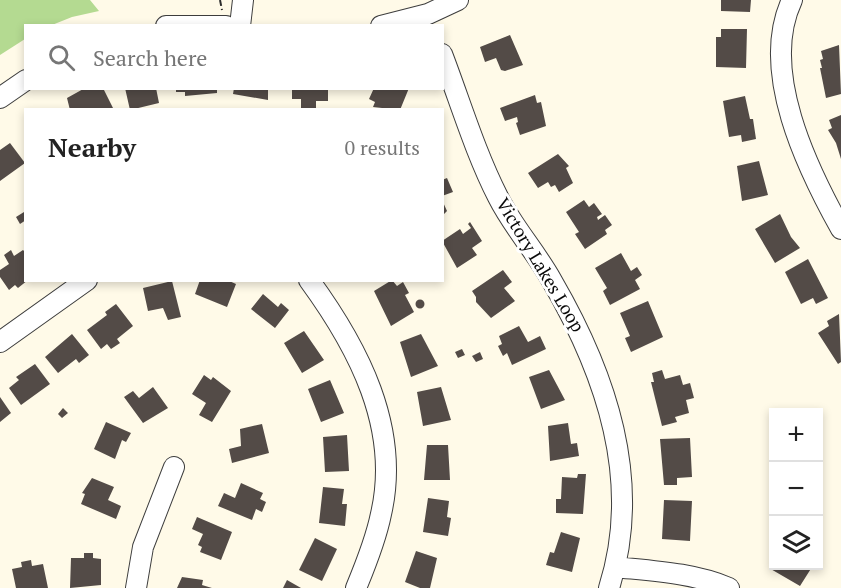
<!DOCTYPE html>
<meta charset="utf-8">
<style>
:root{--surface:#fff;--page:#f2f2f2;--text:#222;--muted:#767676;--line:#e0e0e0}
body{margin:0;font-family:"PT Serif",serif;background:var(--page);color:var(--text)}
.controls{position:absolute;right:18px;bottom:18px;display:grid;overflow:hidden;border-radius:0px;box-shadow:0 3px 9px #0003}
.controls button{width:54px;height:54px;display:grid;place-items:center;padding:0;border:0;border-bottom:2px solid var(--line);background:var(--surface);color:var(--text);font:30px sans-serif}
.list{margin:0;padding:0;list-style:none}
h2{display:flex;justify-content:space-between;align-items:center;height:78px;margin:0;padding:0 24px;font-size:26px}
h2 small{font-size:20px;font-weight:400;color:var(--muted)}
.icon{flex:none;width:33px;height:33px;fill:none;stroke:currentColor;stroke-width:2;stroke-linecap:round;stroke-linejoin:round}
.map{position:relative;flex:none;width:841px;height:588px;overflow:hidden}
.search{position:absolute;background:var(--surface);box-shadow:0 3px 9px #0003;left:24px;top:24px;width:420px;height:66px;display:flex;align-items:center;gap:15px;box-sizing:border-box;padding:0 21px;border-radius:0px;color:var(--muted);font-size:22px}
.panel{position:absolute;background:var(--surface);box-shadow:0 3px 9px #0003;left:24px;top:108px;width:420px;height:174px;border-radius:0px}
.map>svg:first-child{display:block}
.forest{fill:#b4da91}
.building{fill:#534b47}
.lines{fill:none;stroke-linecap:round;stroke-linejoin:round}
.minor-casing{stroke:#3d3d3d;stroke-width:22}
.path{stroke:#2c2c2c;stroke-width:2;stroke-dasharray:6 3;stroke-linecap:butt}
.minor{stroke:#fff;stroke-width:20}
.labels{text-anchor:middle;stroke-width:6;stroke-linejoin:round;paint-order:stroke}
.street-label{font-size:18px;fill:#0a0a0a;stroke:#fff}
</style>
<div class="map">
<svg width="841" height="588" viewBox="0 0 841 588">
<rect width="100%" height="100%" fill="#fffae8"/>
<path class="forest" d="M0,0H90L99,11L72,17L52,25L26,26L25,39L0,55Z"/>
<path class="building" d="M721,0H751L750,12L721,11Z
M721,29H747L746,68L716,67V37H721Z
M510,35L523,65L505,71L501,70L496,58L485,62L480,47Z
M839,45L841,94L826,98L820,68H822L820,60L823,59L821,51Z
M85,88H103L114,110H70L67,98Z
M125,88H156L159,103L130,110Z
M176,88H217V93L185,96V92H176Z
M234,88H268V100L233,94Z
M292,88H328V101H316V110H301V99H292Z
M374,88H409L400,110L373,107L375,102L369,99Z
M535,95L537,103L541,102L546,126L520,135L516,123L518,122L517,117L505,121L500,108Z
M745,96L750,119H753L756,139L742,142L741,135L729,137L723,101Z
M841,115V159L836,143L828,130L832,128L829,120Z
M10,143L25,163L0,181V150Z
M558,154L569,166L566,168L573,183L559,192L555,185L551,187L548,182L538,188L528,173Z
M759,161L768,195L742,201L737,166Z
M447,178L453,192L442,196V180Z
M442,200L447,211L442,216Z
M584,200L589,207L594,203L602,214L597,217L598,220L605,215L612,225L605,230L607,234L585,249L575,234L579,232L566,212Z
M24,212L26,220L20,224L16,217Z
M780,214L791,237L800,248L775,263L755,229Z
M470,222L482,241L472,248L477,255L457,268L442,241L460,229L463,234L471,228L468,224Z
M11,250L14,256L23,250L26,253V280H28L18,288L15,285L9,290L0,277V270L9,264L4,255Z
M621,253L631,271L637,267L642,275L635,280L640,289L610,305L603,291L607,288L595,268Z
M808,259L828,298L816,304L813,298L801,304L785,272Z
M503,270L512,282L504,288L515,301L491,318L476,302V297L472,291Z
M200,280H227L236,284L227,307L195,294Z
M392,280L397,286L403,282L409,293L405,295L414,312L391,326L374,291Z
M172,281L181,317L168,320L163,308L148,311L143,288Z
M263,294L278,307L281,303L289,310L275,328L251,309Z
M415.5 304a4.5 4.5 0 1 1 9 0a4.5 4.5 0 1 1-9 0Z
M648,301L663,337L631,352L625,338L630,336L620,313Z
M116,304L133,326L117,339L120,343L111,349L107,344L101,349L87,330L107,315L105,312Z
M839,314L841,362L838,364L818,333L829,326L827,321Z
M519,326L528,342L540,336L546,349L512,365L507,353L503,356L498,346L502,344L499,336Z
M304,331L324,360L302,373L284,343Z
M72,334L89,355L79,363L76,359L58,373L45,357Z
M421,334L438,366L411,377L400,342Z
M462,349L465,355L458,358L455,352Z
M480,352L483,359L476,362L472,356Z
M35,364L50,384L21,405L9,388L19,380L16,377Z
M549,370L565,400L541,409L529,377Z
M662,370L665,379L680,375L683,385L690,383L694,398L686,400L689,413L675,417L677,422L662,426L651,382H654L652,373Z
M204,375L211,380L213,377L231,391L212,422L199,415L206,403L192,394Z
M330,380L344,413L321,422L308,389Z
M153,387L168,408L143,423L124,397L133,391L139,398Z
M441,387L451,420L423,426L417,392Z
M0,397L11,413L0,422Z
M63,408L68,413L62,418L58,414Z
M106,422L131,433L126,442L122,440L115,459L94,449Z
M568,423L571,444L577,443L579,456L550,461L548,426Z
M262,424L269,453L232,463L229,449L241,446L240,429Z
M347,435L349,471L325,472L323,437Z
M690,438L692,477L677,478V485H664L660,439Z
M427,445H448L450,480H424Z
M578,474H586L583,514L556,513V499H561L562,477L577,478Z
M92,478L114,487L108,500L121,506L116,519L81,504L85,494L82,493Z
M241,483L263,493L260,499L266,502L262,512L256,509L252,520L218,506L224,493L235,498Z
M323,487L344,489L342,504H347L345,526L319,523Z
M428,498L449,501L447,517L451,518L448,536L423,532Z
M664,500L692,501L690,541L662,539Z
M197,517L232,532L221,560L200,552L202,547L198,545L203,534L192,529Z
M561,532L580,538L572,572L546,565L550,552L554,553Z
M315,538L337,549L322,581L299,570Z
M416,551L437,558L430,588H420L405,582Z
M84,553H93V558L101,559V585L70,588L71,558H84Z
M31,560L32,566L43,564L48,588H16L12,569L22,567L21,562Z
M774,561V566L812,567L800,586L769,568Z
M182,577L203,580L202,585L212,588H177Z
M287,580L301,588H283Z"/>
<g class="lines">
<defs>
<path id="minor" d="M792,0C759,70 807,168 841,229
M166,26H226
M240,26L243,0
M381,26L428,14L458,0
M442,54C460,101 475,152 498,197C513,227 536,252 552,281C606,374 643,481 609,588
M0,98L26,80
M309,280C358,347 401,428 381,514C376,539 366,564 356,588
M0,342L87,280
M615,567C653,571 694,573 729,588
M136,588L143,547L174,467"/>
</defs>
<use href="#minor" class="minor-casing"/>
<path class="path" d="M220,0L222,10"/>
<use href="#minor" class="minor"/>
</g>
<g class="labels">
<g class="street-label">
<text transform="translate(540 265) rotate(59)" y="6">Victory Lakes Loop</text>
</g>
</g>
</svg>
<div class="controls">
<button>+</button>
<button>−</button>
<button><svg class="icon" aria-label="layers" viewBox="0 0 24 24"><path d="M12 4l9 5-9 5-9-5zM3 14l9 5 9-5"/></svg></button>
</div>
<div class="search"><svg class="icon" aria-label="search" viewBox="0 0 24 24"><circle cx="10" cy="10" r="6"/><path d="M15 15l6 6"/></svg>Search here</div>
<section class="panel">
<h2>Nearby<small>0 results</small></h2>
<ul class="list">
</ul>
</section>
</div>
